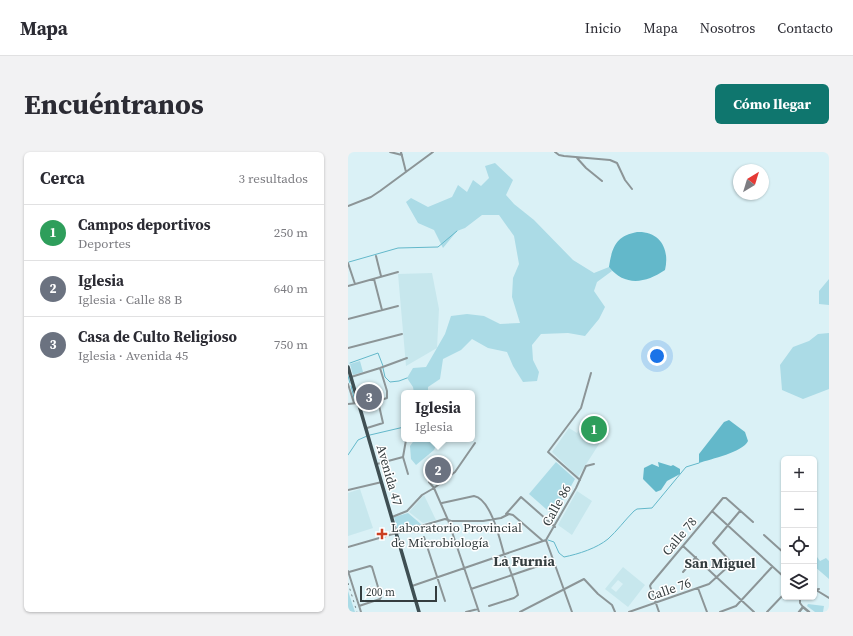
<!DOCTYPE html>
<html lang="es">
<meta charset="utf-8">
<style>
:root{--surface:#fff;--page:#f2f2f3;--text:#2b2b33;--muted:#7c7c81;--line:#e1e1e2;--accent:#0f766e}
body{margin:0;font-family:"Source Serif 4",serif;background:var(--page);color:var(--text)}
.controls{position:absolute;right:12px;bottom:12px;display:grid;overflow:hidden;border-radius:6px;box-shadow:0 1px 3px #0004}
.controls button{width:36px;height:36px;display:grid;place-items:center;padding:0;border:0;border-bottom:1px solid var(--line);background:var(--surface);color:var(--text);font:20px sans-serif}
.compass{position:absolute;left:385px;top:12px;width:36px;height:36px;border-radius:50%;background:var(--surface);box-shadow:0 1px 3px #0004;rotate:38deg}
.scale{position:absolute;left:12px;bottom:10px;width:77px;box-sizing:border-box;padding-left:4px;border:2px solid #343d3f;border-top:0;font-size:11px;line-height:14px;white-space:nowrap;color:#343d3f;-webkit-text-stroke:3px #fff;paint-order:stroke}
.you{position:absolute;left:309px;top:204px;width:14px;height:14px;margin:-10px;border:3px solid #fff;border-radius:50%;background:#1a73e8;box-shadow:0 0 0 6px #1a73e833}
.badge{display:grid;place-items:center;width:26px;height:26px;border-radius:50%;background:var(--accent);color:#fff;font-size:13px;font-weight:700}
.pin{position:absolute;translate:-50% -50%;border:2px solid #fff;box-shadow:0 1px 4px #0006}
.popup{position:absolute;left:53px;top:238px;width:74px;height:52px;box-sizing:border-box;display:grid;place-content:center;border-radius:6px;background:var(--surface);filter:drop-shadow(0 1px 3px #0005);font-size:13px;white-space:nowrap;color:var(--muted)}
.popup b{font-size:15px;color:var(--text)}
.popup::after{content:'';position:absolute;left:50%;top:100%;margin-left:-8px;border:8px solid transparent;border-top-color:var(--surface)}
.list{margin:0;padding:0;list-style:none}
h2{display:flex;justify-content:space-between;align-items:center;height:52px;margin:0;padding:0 16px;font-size:17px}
h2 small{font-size:13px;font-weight:400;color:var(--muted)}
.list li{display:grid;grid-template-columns:26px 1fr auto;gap:12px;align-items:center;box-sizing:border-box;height:56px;padding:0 16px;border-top:1px solid var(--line)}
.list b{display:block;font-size:15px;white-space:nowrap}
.list p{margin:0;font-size:13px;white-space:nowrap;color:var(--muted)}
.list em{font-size:13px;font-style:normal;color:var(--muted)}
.icon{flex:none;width:22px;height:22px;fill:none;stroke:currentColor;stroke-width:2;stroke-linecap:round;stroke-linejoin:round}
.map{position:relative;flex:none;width:481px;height:460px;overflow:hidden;border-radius:6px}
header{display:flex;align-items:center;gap:24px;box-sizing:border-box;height:56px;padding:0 20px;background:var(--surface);border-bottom:1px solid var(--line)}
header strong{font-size:19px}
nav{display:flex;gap:22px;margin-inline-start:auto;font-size:14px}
.intro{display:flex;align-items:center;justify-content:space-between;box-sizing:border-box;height:96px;padding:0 24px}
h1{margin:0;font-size:28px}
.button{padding:10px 18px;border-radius:6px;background:var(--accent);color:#fff;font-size:14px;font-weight:700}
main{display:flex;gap:24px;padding:0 24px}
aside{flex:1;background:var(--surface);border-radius:6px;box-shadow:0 1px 3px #0004}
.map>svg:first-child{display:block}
.built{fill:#c7e7ed;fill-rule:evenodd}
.green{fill:#abdbe6}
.water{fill:#63b8ca}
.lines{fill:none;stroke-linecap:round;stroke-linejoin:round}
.stream{stroke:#63b8ca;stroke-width:1}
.minor{stroke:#8c9597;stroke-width:2}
.tertiary{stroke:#8c9597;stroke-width:2.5}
.primary{stroke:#3f4f53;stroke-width:3.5}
.rail{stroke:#707f82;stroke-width:1;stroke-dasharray:2 4;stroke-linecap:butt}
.poi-dot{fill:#ca3f22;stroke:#fff;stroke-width:1.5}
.labels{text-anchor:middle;stroke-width:3;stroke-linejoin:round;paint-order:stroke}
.street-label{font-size:13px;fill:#343d3f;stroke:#fff}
.poi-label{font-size:13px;fill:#343d3f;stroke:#fff;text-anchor:start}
.neighbourhood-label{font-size:14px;font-weight:bold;fill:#343d3f;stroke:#fff}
</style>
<header>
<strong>Mapa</strong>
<nav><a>Inicio</a><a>Mapa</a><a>Nosotros</a><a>Contacto</a></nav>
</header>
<div class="intro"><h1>Encuéntranos</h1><a class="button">Cómo llegar</a></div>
<main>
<aside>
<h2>Cerca<small>3 resultados</small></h2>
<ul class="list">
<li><span class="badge" style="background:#2e9e5b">1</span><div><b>Campos deportivos</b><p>Deportes</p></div><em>250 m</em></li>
<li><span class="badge" style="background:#6b7280">2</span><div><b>Iglesia</b><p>Iglesia · Calle 88 B</p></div><em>640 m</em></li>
<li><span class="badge" style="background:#6b7280">3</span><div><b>Casa de Culto Religioso</b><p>Iglesia · Avenida 45</p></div><em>750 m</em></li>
</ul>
</aside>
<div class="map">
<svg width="481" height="460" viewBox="0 0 481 460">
<rect width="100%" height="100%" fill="#daf1f6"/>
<path class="built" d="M84,121L91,157L89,196L58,214L50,122Z
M241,264L260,278L230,325L204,300L221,276L229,281Z
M12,337L25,376L0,384V341Z
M229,339L244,349L224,383L210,373Z
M76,343L88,368L75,371L61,360Z
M275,415L297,433L280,455L257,437ZM270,428L275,432L268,440L263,436Z"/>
<path class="green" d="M147,11L165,28L158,43L166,52L186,68L225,108L246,121L261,115L264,119L249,130L246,139L257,155L251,167L237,184L220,181L193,182L184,193L185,208L191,220L189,229L175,230L165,214L159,200L140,196L124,187L113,198L95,207L92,227L80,235V241H66L65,235L59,226L65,216L78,215L97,182L103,164L119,162L136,164L152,172L172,171L164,145L165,126L171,112L166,84L151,63H134L117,76L109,79L95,96L86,78L70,71L58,50L63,46L80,55L104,45L110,33L119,40L125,28L133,34L141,26L137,14Z
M481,127V153L471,152V139Z
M481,181V237L455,247L434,238L432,213L445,195L461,189L470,182Z
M12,209L15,220L5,223L2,212Z
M242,267L257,278L251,288L235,276Z
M67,287H91L86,298L68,313L63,307L62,294Z
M208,310L227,327L206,364L181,342Z
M60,361L74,373L50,379L46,365Z
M466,401L472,409L478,406L481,409V427L466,414Z
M0,439L7,460H0Z
M460,452L476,454L475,460H467L459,454Z"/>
<path class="water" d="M289,80C312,79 322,97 317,118C298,131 277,135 261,115C264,95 268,84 289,80Z
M381,268L397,280L400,289C395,300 363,307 351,311V302L376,270Z
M310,310L323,314L325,313L332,317V322L319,329L313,338L308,340L295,327L296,316L304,312L311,315Z"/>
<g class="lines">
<path class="stream" d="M1,110L50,96L90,95L109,79
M2,211L30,201L35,214
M35,216L37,225L42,230L51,229L59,226
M0,224L2,231
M3,234L7,249
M22,283L56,275
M0,303L10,288L19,284
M200,388L206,390L211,401L216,405C231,402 249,396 260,387C269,379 277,368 286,359L289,357L304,356L338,315L351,311"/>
<path class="minor" d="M42,0L54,3
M53,0L58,20
M207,0L211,3L216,4L262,8L269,11L277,28L284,37
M229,6L238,16L254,29
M0,54L23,45L32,39L85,0
M28,104L33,124
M0,111L7,132
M26,127L34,158
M0,134L50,120
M0,167L50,154
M0,196L54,182
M3,225L32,216L59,206
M0,232L6,251
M0,252L10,251
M19,276L35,271L30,249L39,246V239L32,216
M29,312L55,305
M60,322L55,305L58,288L60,287
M232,328L200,300L233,256L243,221
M81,330L86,336L100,368L131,460
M0,338L34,330
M94,351L126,344C143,347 152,388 156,402C161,416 167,429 170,443L166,446L141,454
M364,359L436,425
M158,362L173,345L207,375
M44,365L59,359L74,343L86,336L107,320L127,291
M416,383L436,401
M76,385L97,449
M198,388L224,460
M335,394L406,460
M0,395L97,367L103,369H135L153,366L161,362L165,363L195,389
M0,419L13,460
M1,420L22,414L24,415L33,445L32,447L11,454
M335,420L348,405
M64,434L198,388L228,336L238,314L246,312
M350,436L359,460
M123,437L205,409
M466,438L471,437
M468,438L481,446
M454,445L452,447V451L455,455
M118,460L130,457
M172,460L236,427L250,442L264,453L267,460
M281,460L361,432L383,412V410L365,391L392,359
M311,460L302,434L303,432L375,346H378L405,370
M372,460L388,454L424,415
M419,460L436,442"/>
<path class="tertiary" d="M451,460L455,455L461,460"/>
<path class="primary" d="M0,215L71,460"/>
<path class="rail" d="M0,431L9,460"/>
</g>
<path class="poi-dot" d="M32 376h4v4h4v4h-4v4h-4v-4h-4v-4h4z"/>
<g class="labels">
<g class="street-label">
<text transform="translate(42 323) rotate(74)" y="5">Avenida 47</text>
<text transform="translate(208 353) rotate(-61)" y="5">Calle 86</text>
<text transform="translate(331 384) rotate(-50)" y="5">Calle 78</text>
<text transform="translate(321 437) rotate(-19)" y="5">Calle 76</text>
</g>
<g class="poi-label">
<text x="43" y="380">Laboratorio Provincial<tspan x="43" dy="15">de Microbiología</tspan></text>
</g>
<g class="neighbourhood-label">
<text x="176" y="414">La Furnia</text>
<text x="372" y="416">San Miguel</text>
</g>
</g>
</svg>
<div class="controls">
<button>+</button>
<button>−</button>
<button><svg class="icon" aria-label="locate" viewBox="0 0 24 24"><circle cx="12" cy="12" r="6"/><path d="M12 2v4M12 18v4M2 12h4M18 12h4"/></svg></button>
<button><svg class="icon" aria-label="layers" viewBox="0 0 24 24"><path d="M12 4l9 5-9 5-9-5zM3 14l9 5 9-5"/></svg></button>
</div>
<svg class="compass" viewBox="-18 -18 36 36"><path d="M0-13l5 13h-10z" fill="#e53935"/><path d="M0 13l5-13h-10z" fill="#7c7c81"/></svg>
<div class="scale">200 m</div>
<div class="you"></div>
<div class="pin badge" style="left:246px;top:277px;background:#2e9e5b">1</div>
<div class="pin badge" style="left:90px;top:318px;background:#6b7280">2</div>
<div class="popup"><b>Iglesia</b>Iglesia</div>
<div class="pin badge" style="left:21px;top:245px;background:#6b7280">3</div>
</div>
</main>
